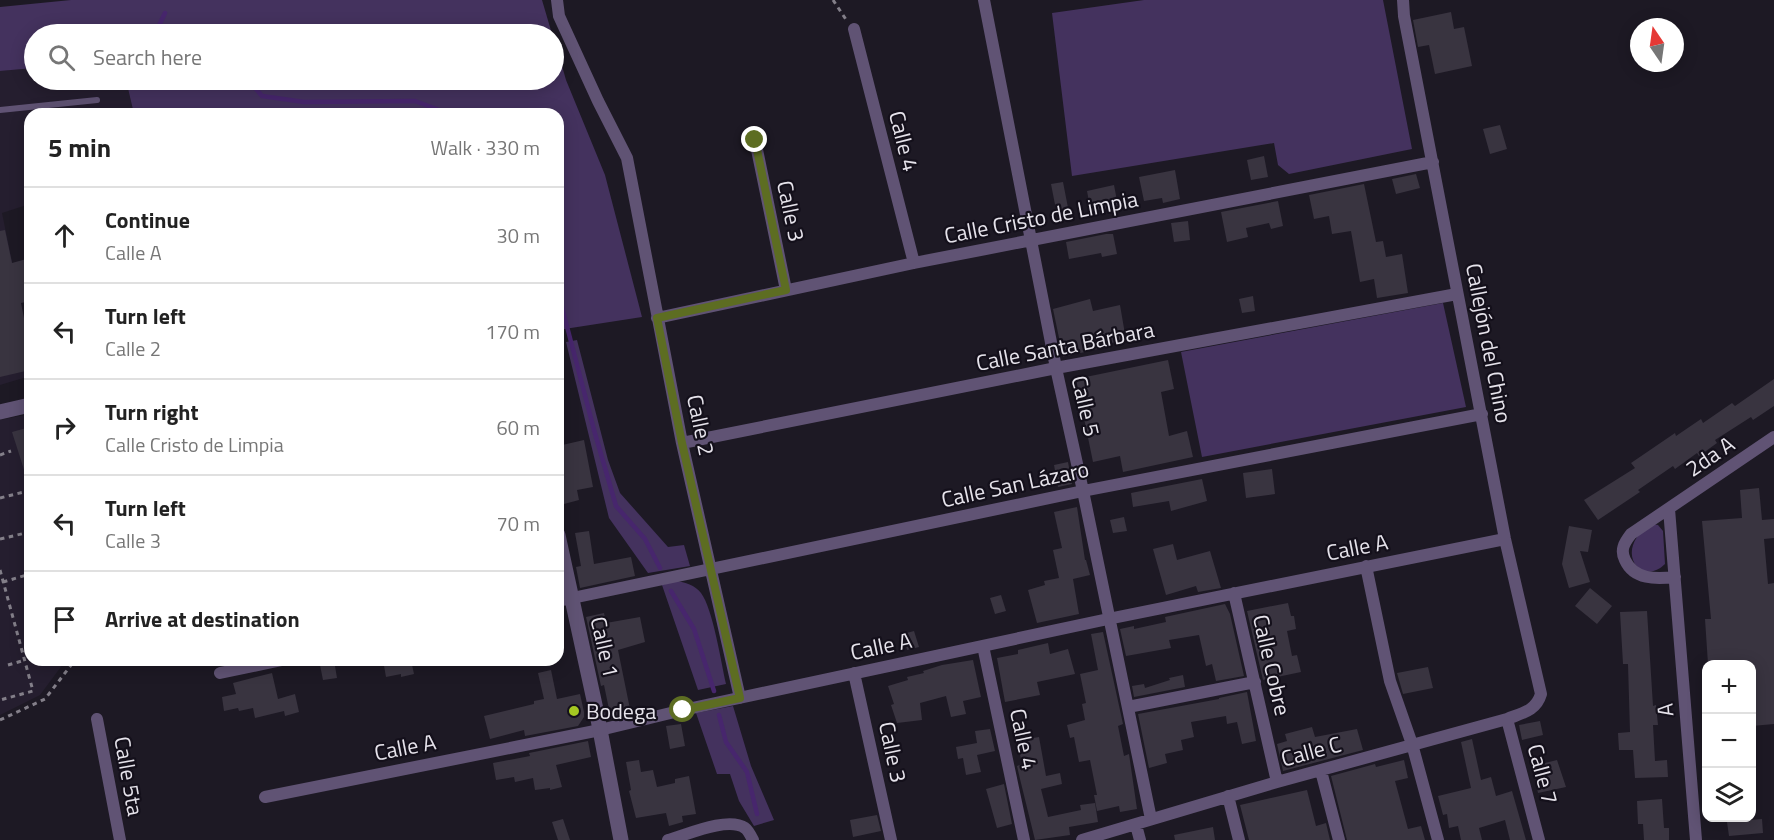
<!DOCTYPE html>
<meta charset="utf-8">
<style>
:root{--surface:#fff;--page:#f6f6f6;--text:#222;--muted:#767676;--line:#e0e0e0}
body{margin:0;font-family:"Titillium Web",sans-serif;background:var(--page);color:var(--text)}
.controls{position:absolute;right:18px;bottom:18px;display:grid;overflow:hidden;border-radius:12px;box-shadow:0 3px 15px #0003}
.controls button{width:54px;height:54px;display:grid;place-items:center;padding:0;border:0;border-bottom:2px solid var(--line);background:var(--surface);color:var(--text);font:30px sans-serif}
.compass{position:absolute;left:1630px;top:18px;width:54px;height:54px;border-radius:50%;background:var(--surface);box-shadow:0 3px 15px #0003;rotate:347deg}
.stop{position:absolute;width:18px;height:18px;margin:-14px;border:4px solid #5d6d22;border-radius:50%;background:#fff}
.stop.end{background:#5d6d22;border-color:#fff;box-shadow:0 2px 6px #0008}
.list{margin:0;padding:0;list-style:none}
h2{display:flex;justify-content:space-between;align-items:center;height:78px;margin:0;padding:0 24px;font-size:26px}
h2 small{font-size:20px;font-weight:400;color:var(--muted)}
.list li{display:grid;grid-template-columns:39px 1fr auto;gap:18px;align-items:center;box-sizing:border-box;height:96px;padding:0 24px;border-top:2px solid var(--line)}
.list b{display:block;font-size:22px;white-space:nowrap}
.list p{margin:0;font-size:20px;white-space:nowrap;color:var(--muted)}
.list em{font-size:20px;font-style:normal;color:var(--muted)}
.icon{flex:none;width:33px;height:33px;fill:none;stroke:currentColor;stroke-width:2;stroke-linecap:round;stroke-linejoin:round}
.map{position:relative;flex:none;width:1774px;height:840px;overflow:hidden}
.search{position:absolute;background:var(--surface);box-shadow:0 3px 15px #0003;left:24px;top:24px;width:540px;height:66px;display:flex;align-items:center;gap:15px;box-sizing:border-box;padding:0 21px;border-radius:33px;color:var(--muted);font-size:22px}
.panel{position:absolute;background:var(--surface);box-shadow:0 3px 15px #0003;left:24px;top:108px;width:540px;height:558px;border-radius:18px}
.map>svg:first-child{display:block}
.built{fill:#251e2f}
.green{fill:#44325e}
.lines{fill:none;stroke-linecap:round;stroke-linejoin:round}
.stream{stroke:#47266d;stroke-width:4.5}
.building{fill:#393440}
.path{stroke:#837f89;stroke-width:3;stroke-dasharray:4.5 4.5;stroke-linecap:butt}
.service{stroke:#605374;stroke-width:6}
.minor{stroke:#605374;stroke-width:12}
.tertiary{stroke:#605374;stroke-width:15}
.route{stroke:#5d6d22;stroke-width:8}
.poi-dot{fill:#a5c822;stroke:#14101b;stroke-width:2}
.labels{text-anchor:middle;stroke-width:4.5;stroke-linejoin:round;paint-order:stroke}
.street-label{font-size:22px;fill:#e6e3eb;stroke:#14101b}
.poi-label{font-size:22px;fill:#e6e3eb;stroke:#14101b;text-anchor:start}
</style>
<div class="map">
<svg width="1774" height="840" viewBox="0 0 1774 840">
<rect width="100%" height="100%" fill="#1d1924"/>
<path class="built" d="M34,68V80H126L134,114H30V204L2,213L30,348V376L0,385V71Z
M30,414V660H66L40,695L0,715V420Z"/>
<path class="green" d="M71,0H542L552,34H34V68L0,71V7Z
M1144,0H1383L1412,149L1289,174L1278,165L1274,143L1072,176L1052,13Z
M554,38L566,80L605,175L642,317L558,330V114H134L126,80H554Z
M1443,303L1466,407L1202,457L1181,352Z
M577,340L608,460L620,493L668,547L684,545L690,566L648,573L609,518L566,342Z
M1652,524L1658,525L1663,531L1665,564C1645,584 1621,561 1637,537C1641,532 1647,528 1652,524Z
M676,581C685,582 695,585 701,593C713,609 721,662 726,684L698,690L662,585Z
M733,706L751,766L774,820L754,826L739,801L730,774H717L696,713Z"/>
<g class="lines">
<path class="stream" d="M155,34L165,13
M244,80L251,83L262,96L304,102L415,101L450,114
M558,292L594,430L616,506L645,539L660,568
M671,591L694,629L714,691
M719,715L726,742L747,772L757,814"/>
</g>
<path class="building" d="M1451,12L1454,29L1464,27L1472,66L1435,74L1429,45L1418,47L1413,20Z
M1500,125L1507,149L1490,154L1483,129Z
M1264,156L1268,177L1251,180L1247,160Z
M1175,170L1180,199L1163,203L1162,198L1144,201L1139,177Z
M1416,174L1420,188L1396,194L1392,179Z
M1063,182L1070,218L1058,220L1051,184Z
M1364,184L1376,242L1383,241L1386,257L1402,254L1408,293L1377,298L1374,279L1360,282L1351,231L1332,234L1329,216L1314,219L1309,195Z
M1114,185L1118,206L1091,212L1087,191Z
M1278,201L1283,226L1271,229L1269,223L1246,228L1248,237L1227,242L1221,212Z
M1188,221L1190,240L1174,242L1171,223Z
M5,230L12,263L30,258V301L21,303L30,348V370L0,377V231Z
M1106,234H1113L1117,254L1102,257L1101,253L1069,259L1066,242Z
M1253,296L1255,311L1242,313L1239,299Z
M1090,299L1093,311L1120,305L1126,340L1101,345L1102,348L1063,357L1053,309Z
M1168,360L1174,389L1161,392L1169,436L1187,431L1193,457L1123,472L1120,456L1093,462L1076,379Z
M1774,379V406L1753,420L1751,417L1715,440L1717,443L1699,456L1697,453L1675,469L1673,466L1638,490L1640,492L1598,520L1584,500L1635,468L1631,463L1675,433L1676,436L1701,419L1703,423L1732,403L1735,406Z
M30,427V475L26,476L12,432Z
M584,440L593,487L577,490L579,500L564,504L558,480V446Z
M1068,462L1072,484L1058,487L1054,465Z
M1272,469L1275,494L1246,498L1243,473Z
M1202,479L1207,501L1171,511L1169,501L1133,507L1131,493Z
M1759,488L1762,520L1774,519V538L1764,539L1768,584L1774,583V724L1752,726V700L1756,699L1752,664H1708L1705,619H1711L1702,521L1742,518L1740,490Z
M1077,507L1085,560H1086L1090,575L1073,579L1079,614L1037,623L1028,590L1045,585L1044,581L1059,578L1053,550L1062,548L1054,512Z
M1124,517L1127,531L1113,533L1110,520Z
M1569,526L1592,530L1588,552L1580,551L1590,582L1569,588L1562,564Z
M589,531L594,564L631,557L635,576L580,588L576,567L581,566L575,533Z
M1173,544L1177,560L1210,551L1221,588L1198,592L1196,586L1166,595L1153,549Z
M1590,588L1612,606L1597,624L1575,606Z
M1001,595L1006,611L995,614L990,598Z
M1288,603L1291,616H1294L1296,629L1287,631L1292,656L1297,655L1301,672L1263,680L1247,611Z
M1225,604L1230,614L1244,676L1216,681L1212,664L1206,666L1199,635L1169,640L1171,648L1126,656L1120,629L1134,626V629L1166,622L1165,617Z
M1647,611L1653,706L1656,705L1658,725H1653L1655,761L1667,760L1668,777L1635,778L1633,750H1619L1618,733L1630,732L1628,664H1623L1620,612Z
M604,613L606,623L640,617L645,642L618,650L630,709L622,711L624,716L611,719L604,685L601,686L586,617Z
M914,631L919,647L907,650L903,634Z
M1103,632L1123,724L1118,726L1124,756L1129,754L1137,809L1120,812L1119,806L1097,811L1094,795H1097L1090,760L1079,762L1074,737L1070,738L1067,725L1085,720L1082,704L1086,703L1080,674L1098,670L1091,634Z
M1048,643L1050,654L1068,649L1075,674L1037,682L1040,695L1005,702L997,658L1018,654V650Z
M319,660H334L337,678L323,680Z
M383,660H411L414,674L401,677V674L386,677Z
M973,660L981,697L963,701L966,714L951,717L946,696L920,703L922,720L897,723L891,705L894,704L888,686L908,680L907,677L924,673L923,671L942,665Z
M1428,667L1433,688L1403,694L1397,673Z
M551,670L557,699L580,694L584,712V717L578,726L525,736L524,730L490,739L484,716L534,704V701L544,699L538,673Z
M272,673L278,699L295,694L299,712L285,716L284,711L255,718L253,708L239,711L238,708L224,711L222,697L236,694L233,683Z
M1183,675L1185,687L1134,697L1132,686L1144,684L1145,688L1170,680L1169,678Z
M1247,692L1256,741L1242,744L1237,722L1227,724L1226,716L1191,722L1194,737L1181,740L1183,750L1165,754L1167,763L1149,768L1138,714L1219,699V698Z
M1540,721L1543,735L1522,740L1519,725Z
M681,724L685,746L670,749L666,726Z
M1312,727L1315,737L1357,729L1363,750L1283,771L1277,744L1287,741L1285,734Z
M990,729L995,751L977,755L981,772L966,775L963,758L958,759L956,747L977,743L975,731Z
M1039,737L1046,776L1060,773L1062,784L1041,789L1048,817L1081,810L1080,805L1095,803L1098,822L1069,827L1070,835L1035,840L1020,779L1017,766L1022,764L1017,741Z
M1472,739L1481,780L1491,777L1496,796L1512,791L1526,840H1510L1505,820L1479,828L1482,840H1461L1458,826L1449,828L1447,814L1443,815L1438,796L1471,788L1461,742Z
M588,741L591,757L556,765L562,787L550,790V788L535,790L533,778L515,782L514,777L496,780L493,763L530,756L529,753Z
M639,760L641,772L653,770L657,787L675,783V779L689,776L696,814L682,816L683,822L669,826L666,813L636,818L629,791L631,790L626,762Z
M1404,760L1408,778L1395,781L1408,829L1421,826L1425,840H1347L1331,776L1375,764L1376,767Z
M1557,760L1566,787L1538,793L1533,766Z
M1004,784L1012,824L997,828L986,789Z
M1307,790L1316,826L1326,823L1330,840H1249L1240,805Z
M1662,799L1664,828H1669V840H1644L1643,824H1638L1637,801Z
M877,815L881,831L853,837L850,820Z
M563,819L570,840H558L552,822Z
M1762,819L1763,833L1729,836L1727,822Z
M1213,827L1215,840H1175L1174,835Z"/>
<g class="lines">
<path class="path" d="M833,0L847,21
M0,455L11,451
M0,498L24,492
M0,539L30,532
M0,570L33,691L0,700
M3,582L30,574
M8,665L25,660
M0,720L45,699L75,660"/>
<path class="service" d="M0,110L97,100"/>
<path class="minor" d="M557,0L559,16L598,101L627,158L682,443L740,698
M984,0L1056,368L1083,491L1151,819
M854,29L914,263
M755,140L786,290
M657,318L914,263L1433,162
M682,443L1056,368L1457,294
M1669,509L1696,840
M1366,566L1390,681L1412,744L1438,840
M1675,577C1656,579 1634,580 1625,560C1620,550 1624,543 1631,534L1774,437
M1234,593L1277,782
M558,601L1083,491L1482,414
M983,646L1024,840
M220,673L282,660
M854,673L891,840
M1128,707L1255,682
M97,719L120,840
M1507,719L1539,840
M1321,771L1339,840
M1228,796L1239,840
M265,797L600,730L683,710L1108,619L1505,539
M1136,825L1140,840
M668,840C686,835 728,816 745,828C748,830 751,836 753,840
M1082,840L1277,782L1507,719C1522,713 1536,711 1541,694L1505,539L1404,16L1403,0"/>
<path class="tertiary" d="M0,412L30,405
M558,535L597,714L621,840"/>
</g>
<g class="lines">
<path class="route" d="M683,710L740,698L682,443L657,318L786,290L755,140"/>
</g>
<circle class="poi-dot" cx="574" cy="711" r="6"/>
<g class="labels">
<g class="street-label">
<text transform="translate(904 141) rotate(76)" y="8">Calle 4</text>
<text transform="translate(791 211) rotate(78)" y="8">Calle 3</text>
<text transform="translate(1041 217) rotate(-11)" y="8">Calle Cristo de Limpia</text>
<text transform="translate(1489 343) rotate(79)" y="8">Callejón del Chino</text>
<text transform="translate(1065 346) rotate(-11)" y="8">Calle Santa Bárbara</text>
<text transform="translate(1086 406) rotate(77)" y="8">Calle 5</text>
<text transform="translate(701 425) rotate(78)" y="8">Calle 2</text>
<text transform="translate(1710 456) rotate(-34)" y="8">2da A</text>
<text transform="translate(1015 484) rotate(-12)" y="8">Calle San Lázaro</text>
<text transform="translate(1357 547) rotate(-11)" y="8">Calle A</text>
<text transform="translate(881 646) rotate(-12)" y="8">Calle A</text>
<text transform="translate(605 647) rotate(77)" y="8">Calle 1</text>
<text transform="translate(1272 665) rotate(77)" y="8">Calle Cobre</text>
<text transform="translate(1665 710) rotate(-95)" y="8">A</text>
<text transform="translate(1024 739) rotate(78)" y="8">Calle 4</text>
<text transform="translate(405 747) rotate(-11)" y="8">Calle A</text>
<text transform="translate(1311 751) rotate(-15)" y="8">Calle C</text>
<text transform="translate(893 752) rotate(78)" y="8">Calle 3</text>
<text transform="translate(1543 774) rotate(75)" y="8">Calle 7</text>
<text transform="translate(129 776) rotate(80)" y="8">Calle 5ta</text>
</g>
<g class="poi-label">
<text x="586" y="719">Bodega</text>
</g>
</g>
</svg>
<div class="controls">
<button>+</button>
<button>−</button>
<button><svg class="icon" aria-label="layers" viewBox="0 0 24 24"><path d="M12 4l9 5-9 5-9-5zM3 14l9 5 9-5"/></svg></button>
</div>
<svg class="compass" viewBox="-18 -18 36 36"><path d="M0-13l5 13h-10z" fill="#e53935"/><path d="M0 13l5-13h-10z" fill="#767676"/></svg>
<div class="stop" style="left:683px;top:710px"></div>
<div class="stop end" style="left:755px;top:140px"></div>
<div class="search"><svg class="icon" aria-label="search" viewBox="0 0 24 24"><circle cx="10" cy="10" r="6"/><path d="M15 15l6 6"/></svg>Search here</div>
<section class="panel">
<h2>5 min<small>Walk · 330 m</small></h2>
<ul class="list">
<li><svg class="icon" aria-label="ahead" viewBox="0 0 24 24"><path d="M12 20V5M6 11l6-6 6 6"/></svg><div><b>Continue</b><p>Calle A</p></div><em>30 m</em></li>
<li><svg class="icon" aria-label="left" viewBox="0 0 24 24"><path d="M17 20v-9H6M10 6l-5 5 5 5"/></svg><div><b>Turn left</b><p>Calle 2</p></div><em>170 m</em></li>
<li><svg class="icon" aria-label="right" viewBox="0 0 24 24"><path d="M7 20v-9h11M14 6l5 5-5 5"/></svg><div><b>Turn right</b><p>Calle Cristo de Limpia</p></div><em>60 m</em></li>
<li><svg class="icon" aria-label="left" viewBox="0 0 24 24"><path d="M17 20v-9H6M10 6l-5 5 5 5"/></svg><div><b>Turn left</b><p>Calle 3</p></div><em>70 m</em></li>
<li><svg class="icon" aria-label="arrive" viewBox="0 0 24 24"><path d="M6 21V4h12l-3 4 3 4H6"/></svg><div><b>Arrive at destination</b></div></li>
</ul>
</section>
</div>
